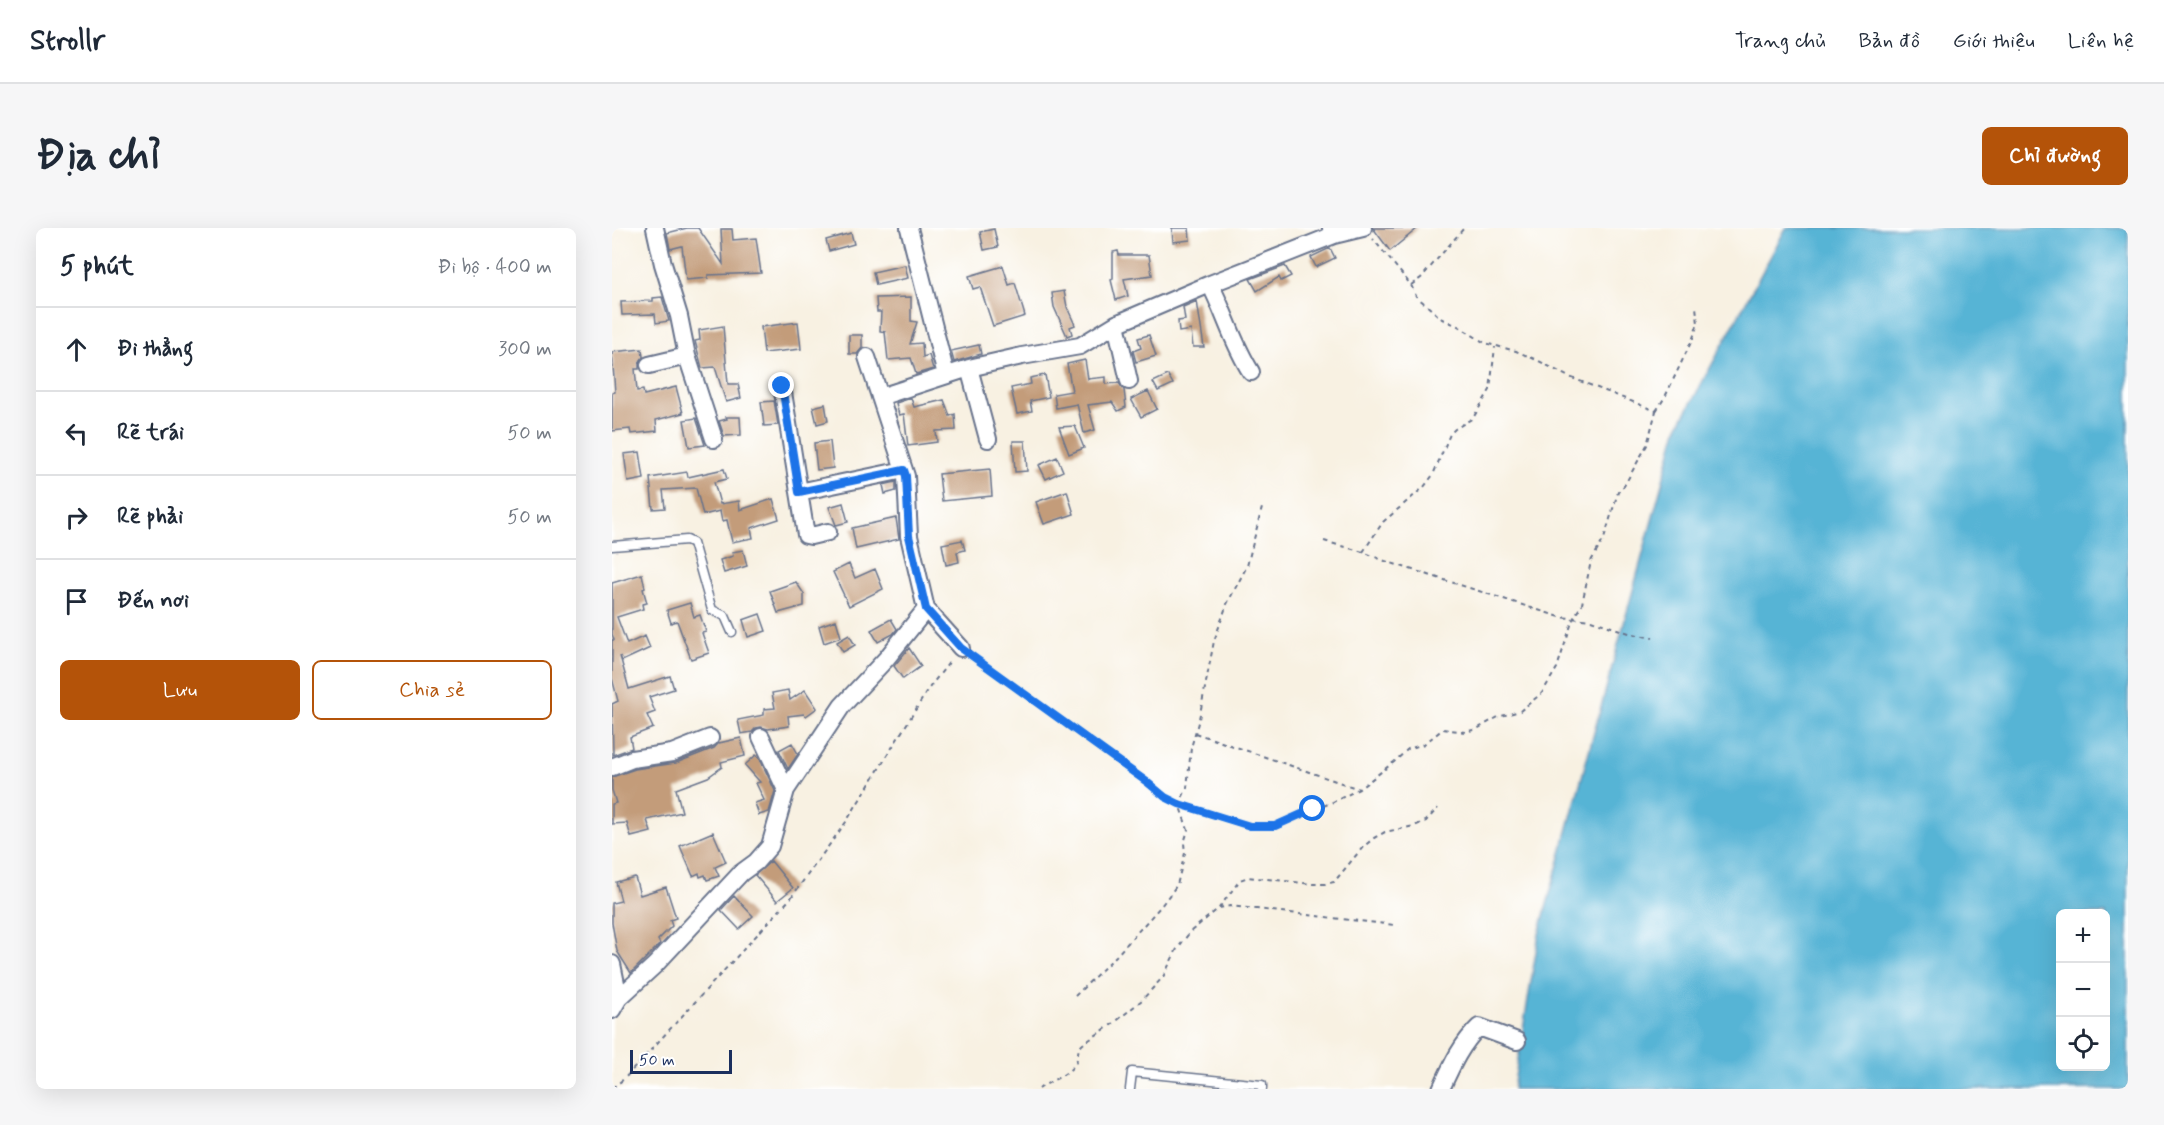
<!DOCTYPE html>
<html lang="vi">
<meta charset="utf-8">
<style>
:root{--surface:#fff;--page:#f6f6f7;--text:#1f2937;--muted:#747a83;--line:#e0e1e3;--accent:#b45309}
body{margin:0;font-family:Mynerve,sans-serif;background:var(--page);color:var(--text)}
.controls{position:absolute;right:18px;bottom:18px;display:grid;overflow:hidden;border-radius:9px;box-shadow:0 6px 24px #0002}
.controls button{width:54px;height:54px;display:grid;place-items:center;padding:0;border:0;border-bottom:2px solid var(--line);background:var(--surface);color:var(--text);font:30px sans-serif}
.scale{position:absolute;left:18px;bottom:15px;width:102px;box-sizing:border-box;padding-left:6px;border:3px solid #1b2f5e;border-top:0;font-size:16px;line-height:21px;white-space:nowrap;color:#1b2f5e;-webkit-text-stroke:4px #fff;paint-order:stroke}
.stop{position:absolute;width:18px;height:18px;margin:-14px;border:4px solid #1a73e8;border-radius:50%;background:#fff}
.stop.end{background:#1a73e8;border-color:#fff;box-shadow:0 2px 6px #0008}
.list{margin:0;padding:0;list-style:none}
h2{display:flex;justify-content:space-between;align-items:center;height:78px;margin:0;padding:0 24px;font-size:26px}
h2 small{font-size:20px;font-weight:400;color:var(--muted)}
.list li{display:grid;grid-template-columns:39px 1fr auto;gap:18px;align-items:center;box-sizing:border-box;height:84px;padding:0 24px;border-top:2px solid var(--line)}
.list b{display:block;font-size:22px;white-space:nowrap}
.list em{font-size:20px;font-style:normal;color:var(--muted)}
.actions{display:flex;gap:12px;padding:18px 24px}
.actions a{flex:1;padding:14px 0;border:2px solid var(--accent);border-radius:9px;text-align:center;font-size:21px;color:var(--accent)}
.actions .main{background:var(--accent);color:#fff}
.icon{flex:none;width:33px;height:33px;fill:none;stroke:currentColor;stroke-width:2;stroke-linecap:round;stroke-linejoin:round}
.map{position:relative;flex:none;width:1516px;height:861px;overflow:hidden;border-radius:9px}
header{display:flex;align-items:center;gap:36px;box-sizing:border-box;height:84px;padding:0 30px;background:var(--surface);border-bottom:2px solid var(--line)}
header strong{font-size:28px}
nav{display:flex;gap:33px;margin-inline-start:auto;font-size:21px}
.intro{display:flex;align-items:center;justify-content:space-between;box-sizing:border-box;height:144px;padding:0 36px}
h1{margin:0;font-size:42px}
.button{padding:15px 27px;border-radius:9px;background:var(--accent);color:#fff;font-size:21px;font-weight:700}
main{display:flex;gap:36px;padding:0 36px}
aside{flex:1;background:var(--surface);border-radius:9px;box-shadow:0 6px 24px #0002}
.map>svg:first-child{display:block}
.water{fill:#57b4d5;stroke:#39729a;stroke-width:1.5;fill-rule:evenodd}
.building{fill:#c39c7a}
.lines{fill:none;stroke-linecap:round;stroke-linejoin:round}
.service-casing{stroke:#68738c;stroke-width:11}
.minor-casing{stroke:#68738c;stroke-width:20}
.path{stroke:#68738c;stroke-width:2;stroke-dasharray:4.5 4.5;stroke-linecap:butt}
.service{stroke:#fff;stroke-width:8}
.minor{stroke:#fff;stroke-width:16}
.route{stroke:#1a73e8;stroke-width:8}
</style>
<header>
<strong>Strollr</strong>
<nav><a>Trang chủ</a><a>Bản đồ</a><a>Giới thiệu</a><a>Liên hệ</a></nav>
</header>
<div class="intro"><h1>Địa chỉ</h1><a class="button">Chỉ đường</a></div>
<main>
<aside>
<h2>5 phút<small>Đi bộ · 400 m</small></h2>
<ul class="list">
<li><svg class="icon" aria-label="ahead" viewBox="0 0 24 24"><path d="M12 20V5M6 11l6-6 6 6"/></svg><div><b>Đi thẳng</b></div><em>300 m</em></li>
<li><svg class="icon" aria-label="left" viewBox="0 0 24 24"><path d="M17 20v-9H6M10 6l-5 5 5 5"/></svg><div><b>Rẽ trái</b></div><em>50 m</em></li>
<li><svg class="icon" aria-label="right" viewBox="0 0 24 24"><path d="M7 20v-9h11M14 6l5 5-5 5"/></svg><div><b>Rẽ phải</b></div><em>50 m</em></li>
<li><svg class="icon" aria-label="arrive" viewBox="0 0 24 24"><path d="M6 21V4h12l-3 4 3 4H6"/></svg><div><b>Đến nơi</b></div></li>
</ul>
<div class="actions"><a class="main">Lưu</a><a>Chia sẻ</a></div>
</aside>
<div class="map">
<svg width="1516" height="861" viewBox="0 0 1516 861">
<rect width="100%" height="100%" fill="#fff"/>
<filter id="ink" filterUnits="userSpaceOnUse"><feTurbulence type="fractalNoise" baseFrequency=".0167" numOctaves="2"/><feDisplacementMap in="SourceGraphic" scale="12" xChannelSelector="R" yChannelSelector="G"/><feConvolveMatrix kernelMatrix="1 2 1 2 8 2 1 2 1" color-interpolation-filters="sRGB"/></filter>
<filter id="wash" filterUnits="userSpaceOnUse"><feTurbulence type="fractalNoise" baseFrequency=".008" numOctaves="4" result="noise"/><feDisplacementMap in="SourceGraphic" scale="24" xChannelSelector="R" yChannelSelector="G"/><feGaussianBlur stdDeviation="1.35" result="paint"/><feColorMatrix in="noise" values="0 0 0 0 0 0 0 0 0 0 0 0 0 0 0 0 0 1.4 0 .05"/><feComposite in="paint" operator="in"/></filter>
<g filter="url(#wash)">
<rect width="100%" height="100%" fill="#f8f1e2"/>
<path class="water" d="M1174,0H1516V861H901L927,706L1065,201ZM1448,686H1494V838H1448Z"/>
<g id="blocks">
<path class="building" d="M75,0H86L111,36L109,1H120L121,12L144,10L149,45L96,47V50L74,52L70,18L58,21L55,5Z
M560,0H577L578,12L561,14Z
M761,0H806L778,23Z
M382,1L386,19L372,22L368,4Z
M239,5L242,16L217,23L214,12Z
M718,20L723,30L704,39L699,29Z
M506,23L507,27H537L540,47L512,51L516,68L504,72L499,52L501,51V24Z
M293,37L296,50L264,57L261,44Z
M391,38L397,57L403,55L413,88L381,98L368,59L361,61L357,48Z
M673,38L679,48L669,53L667,49L645,63L638,51Z
M452,63L455,79L463,97L458,99L460,106L455,108L442,79L440,65Z
M50,69L57,93L44,95L43,86L10,87L9,74L41,73V70Z
M299,69V93L305,94L298,116L310,115L311,129L317,127L321,141L304,146L299,130L276,132L273,104L268,103L269,84H265L264,70Z
M585,73L592,119H581L579,102L567,104L566,93L573,92L571,79Z
M186,94L189,121L152,125L149,99Z
M111,98L116,156H126L129,170L114,174L103,139L90,140L83,113L88,112L87,102Z
M237,107H250V120L245,126H237Z
M537,107L544,128L524,134L521,123L529,120L526,110Z
M367,117L369,126L342,134L339,123Z
M30,121L31,129L27,135V141H23L25,163L31,162L32,167L64,159L71,185L44,192L45,203L19,206L18,201L0,203V165L3,164L0,124Z
M473,132L476,151L494,149V156L507,155L512,162L514,179L506,183L500,174L476,177L483,202L472,205L465,176L444,180L442,166L460,163L455,136Z
M433,147L437,169L418,173L420,183L405,186L399,160L419,156L418,150Z
M556,147L561,156L546,163L541,154Z
M536,163L545,181L529,189L519,171Z
M299,170L302,179L332,172L338,188L343,186L344,202L324,203L325,214L296,218L292,186L287,187L284,175Z
M162,173L166,197L152,198L149,174Z
M213,176L216,193L205,196L201,179Z
M114,189H128L129,207L112,208L107,193L115,191Z
M84,190L93,217L77,219L72,192Z
M463,198L472,220L457,226L447,199Z
M218,213L221,240L205,242L202,215Z
M401,213H413L415,243L403,244Z
M28,224L32,251L16,254L12,226Z
M445,229L451,243L434,251L427,237Z
M112,241L115,251L102,254L108,276L127,273L128,282L161,271L167,291L139,300L141,310L120,314L115,292L110,293L108,283L91,287L84,260L51,262L53,280L41,281L38,250L75,244L76,249Z
M378,241L380,268L330,273L327,246Z
M284,254V263L273,266L271,257Z
M455,263L462,286L432,296L424,274Z
M231,275L236,294L224,297L217,279Z
M284,290L287,311L244,321L240,300Z
M350,312L353,322L345,324L347,334L334,337L330,316Z
M131,322L135,338L112,345L108,332L121,328L120,324Z
M237,336L243,350L263,341L271,361L237,378L221,344Z
M30,346L33,360L31,361L35,375L30,376L31,381L5,389L15,416L33,408L38,420L10,433L8,428L17,461L58,448L62,461L37,469L43,484L35,487L41,500L18,509L20,520L1,527L0,476L6,473L0,450V412H2L0,406V355Z
M184,354L192,366V378L166,385L158,363Z
M78,375L82,389L88,387L94,404L90,405L97,425L79,431L65,393L59,395L55,382Z
M148,386L154,403L136,409L131,392Z
M279,391L285,401L281,406L266,414L259,402Z
M224,392L229,409L212,415L207,398Z
M237,407L243,417L231,424L225,414Z
M297,420L309,438L291,451L282,438Z
M176,462L178,472L193,462L205,480L194,488L192,486L176,488L177,498L156,501L149,499L144,500L140,504L129,506L126,492L152,487V481L163,480L160,465Z
M129,510L133,528L109,534L110,539L96,549L64,561L70,584L35,592L39,604L19,609L15,595L0,596V576L4,575L0,562V549L23,541L64,535L102,520L107,515Z
M180,515L186,526L176,541L167,522Z
M144,527L148,531L163,563L157,584L147,587L143,575L152,572L144,555L148,554L133,537Z
M101,604L114,634L103,639L107,648L95,652L93,647L88,649L87,645L81,648L68,618Z
M159,633L181,660L165,673L143,647Z
M23,649L28,667L54,659L64,690L58,692L60,698L46,712L48,716L19,745L5,723L0,695V675L9,673L4,654Z
M122,668L141,688L127,701L109,682Z"/>
</g>
</g>
<g filter="url(#ink)">
<use href="#blocks" fill-opacity="0" stroke="#68738c" stroke-width="1.5"/>
<g class="lines">
<defs>
<path id="service" d="M0,318L75,312L81,315L100,382L113,388L120,404
M518,861L520,844L650,857V861"/>
<path id="minor" d="M43,0L51,36L67,88L75,128L102,211
M297,0L334,147
M722,7L751,0
M598,56C613,85 621,116 639,144
M504,96L517,153
M255,129L294,248L297,308L314,381
M37,137L75,128
M357,140L376,211
M170,158L187,264L292,242
M268,169L357,140L410,128L468,118L504,96L598,56L722,7L719,0
M187,264L194,307L199,308L216,304
M149,509L174,562
M0,539L20,531L60,525L98,510
M0,736L7,770
M0,782L7,770L43,737L129,645L144,634L158,618L174,562L230,478L274,431L314,381L349,420
M829,861C839,839 849,816 867,799L905,813"/>
</defs>
<use href="#service" class="service-casing"/>
<use href="#minor" class="minor-casing"/>
<path class="path" d="M799,57L809,50L852,0
M1044,183L1053,169L1081,110L1086,95L1084,79
M712,313L751,324L773,333L948,389L979,392L1017,405L1041,410
M751,324L771,294L812,259L821,247L838,206L843,201L861,190L878,162L883,119
M361,429L535,554L553,569L567,576L638,598H663L721,574L747,561L782,534L796,521L812,516L831,501L853,504L865,501L886,489L908,483L930,465L945,440L961,391L970,376L979,333L992,311L1006,264L1012,258L1035,217L1044,183L955,148L927,133L904,123L873,115L846,98L830,91L804,68L799,57L761,11
M583,505L747,561
M607,680L628,652L636,649L701,656H713L722,654L751,619L762,610L773,604L802,598L814,593L826,580
M463,768L504,728L549,678L565,657L573,625L572,615L576,602L567,576L575,560L579,520L587,491L602,413L615,376L635,338L651,276
M0,860L12,851L178,671L234,594L317,460L339,432
M427,861C438,852 458,847 464,834C467,827 464,822 471,816L502,795L530,772L551,749L565,721L579,703L607,680L618,678L782,697"/>
<use href="#service" class="service"/>
<use href="#minor" class="minor"/>
</g>
</g>
<g class="lines" filter="url(#ink)">
<path class="route" d="M170,158L187,264L292,242L294,248L297,308L314,381L349,420L535,554L553,569L567,576L638,598H663L701,581"/>
</g>
</svg>
<div class="controls">
<button>+</button>
<button>−</button>
<button><svg class="icon" aria-label="locate" viewBox="0 0 24 24"><circle cx="12" cy="12" r="6"/><path d="M12 2v4M12 18v4M2 12h4M18 12h4"/></svg></button>
</div>
<div class="scale">50 m</div>
<div class="stop" style="left:701px;top:581px"></div>
<div class="stop end" style="left:170px;top:158px"></div>
</div>
</main>
